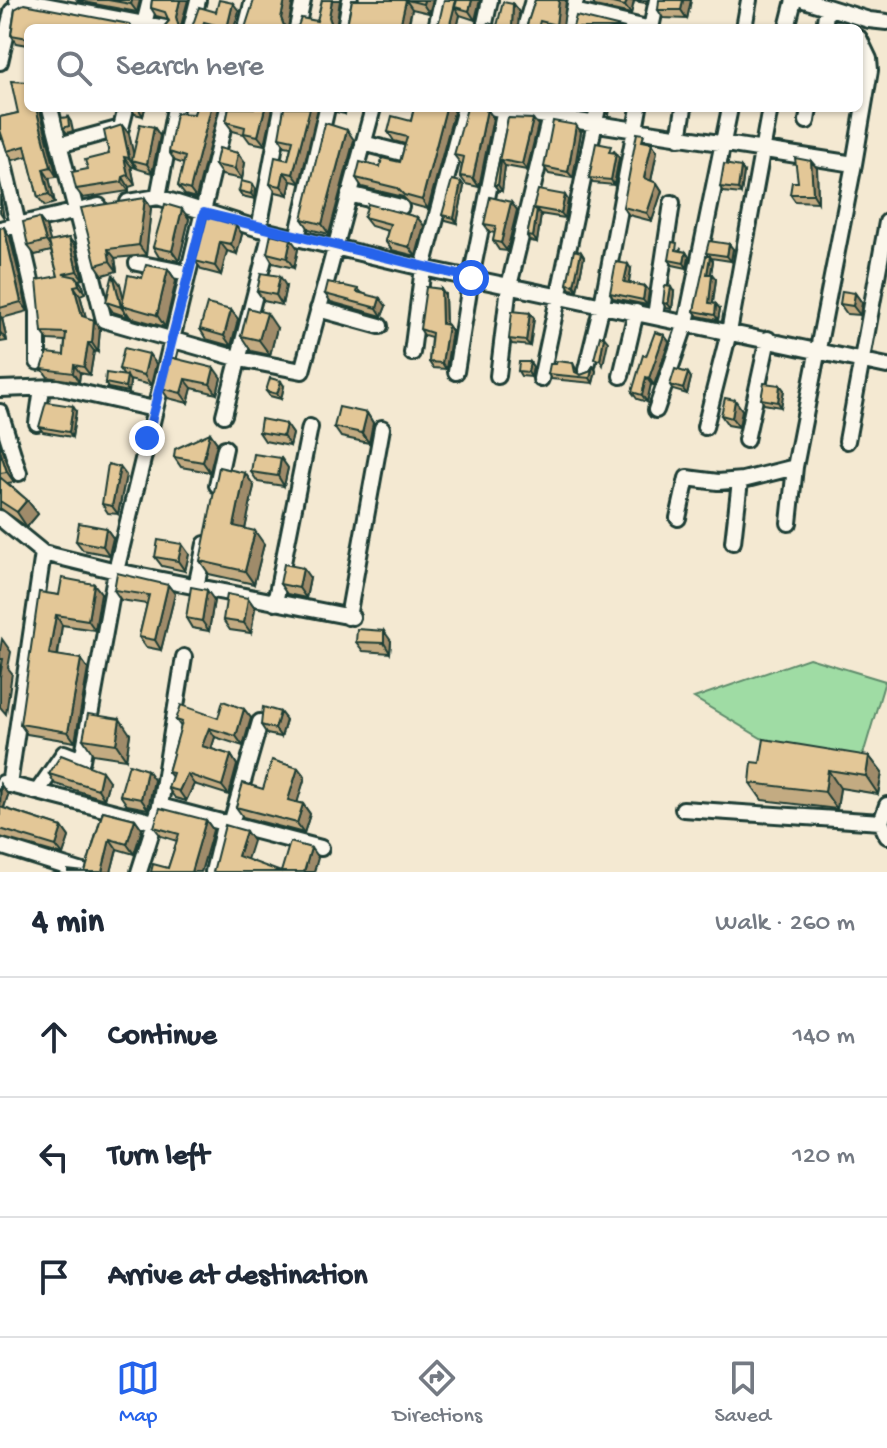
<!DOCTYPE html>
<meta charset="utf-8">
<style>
:root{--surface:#fff;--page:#f6f6f7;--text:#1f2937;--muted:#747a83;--line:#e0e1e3;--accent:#2563eb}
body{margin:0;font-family:"Gochi Hand",sans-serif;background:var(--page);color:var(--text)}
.stop{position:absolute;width:24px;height:24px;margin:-18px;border:6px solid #2563eb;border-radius:50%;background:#fff}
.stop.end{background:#2563eb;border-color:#fff;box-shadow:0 2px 8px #0008}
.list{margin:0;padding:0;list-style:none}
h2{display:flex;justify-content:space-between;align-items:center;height:104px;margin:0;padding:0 32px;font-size:34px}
h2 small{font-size:26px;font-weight:400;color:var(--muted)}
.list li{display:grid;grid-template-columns:52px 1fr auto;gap:24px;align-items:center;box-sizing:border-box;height:120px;padding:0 32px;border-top:2px solid var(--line)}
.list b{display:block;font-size:30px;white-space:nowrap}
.list em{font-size:26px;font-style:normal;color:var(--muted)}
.icon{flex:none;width:44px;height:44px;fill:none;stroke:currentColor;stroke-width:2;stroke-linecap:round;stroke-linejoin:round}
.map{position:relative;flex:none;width:887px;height:872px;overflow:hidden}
.search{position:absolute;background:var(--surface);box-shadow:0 2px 6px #0004;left:24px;right:24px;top:24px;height:88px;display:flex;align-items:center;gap:20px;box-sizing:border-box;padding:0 28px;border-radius:12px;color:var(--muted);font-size:30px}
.sheet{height:464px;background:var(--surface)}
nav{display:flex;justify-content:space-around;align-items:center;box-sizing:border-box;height:112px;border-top:2px solid var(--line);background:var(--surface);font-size:22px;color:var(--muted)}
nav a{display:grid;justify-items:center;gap:4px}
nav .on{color:var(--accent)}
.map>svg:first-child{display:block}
.green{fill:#9fdca4;stroke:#5f8c6c;stroke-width:2}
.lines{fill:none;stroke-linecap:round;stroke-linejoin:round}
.minor-casing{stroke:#1f3d34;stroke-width:20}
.minor{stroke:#fbf7ec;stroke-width:14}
.wall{fill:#c3ab82;stroke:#1f3d34;stroke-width:2}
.shaded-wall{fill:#9f8b6a;stroke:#1f3d34;stroke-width:2}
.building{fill:#e3c797;stroke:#1f3d34;stroke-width:2}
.route{stroke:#2563eb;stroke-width:10}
</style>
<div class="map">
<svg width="887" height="872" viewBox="0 0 887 872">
<rect width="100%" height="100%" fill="#f4e9d2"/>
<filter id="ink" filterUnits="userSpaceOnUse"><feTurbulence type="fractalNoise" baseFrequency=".0125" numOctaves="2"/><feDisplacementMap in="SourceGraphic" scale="16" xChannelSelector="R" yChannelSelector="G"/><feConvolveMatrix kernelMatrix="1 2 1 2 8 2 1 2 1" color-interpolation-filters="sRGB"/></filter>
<g filter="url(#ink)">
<path class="green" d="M809,658L885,681L859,768L761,738L694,698Z"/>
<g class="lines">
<defs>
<path id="minor" d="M17,0L165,28
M804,0L869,20L887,22
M574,11L647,28
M143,28L150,0
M191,28L198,0
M246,28L253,0
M297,28L303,0
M345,28L350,0
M436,28L442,0
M484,28L490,0
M525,28L533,0
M570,28L576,0
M651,28L657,0
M744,28L749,0
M787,28L794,0
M824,28L827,7
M0,62L12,11L26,3
M50,108L104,320L240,359L302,371L373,108
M495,108L854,164L795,467L743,480L718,482L687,478L678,518
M807,121L809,108
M679,138L684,108
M363,143L402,153
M59,145L121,128L126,108
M0,147L38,311V362
M854,164L870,70L869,59L859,38
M349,194L401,207
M158,197L175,108
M128,202L158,197L259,229L423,268L887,366
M0,229L99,206
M259,229L282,108
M297,238L327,108
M137,263L188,273
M318,309L380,326
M655,316L672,203
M412,353L423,268L465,108
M586,370L602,305L639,108
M456,372L471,278L505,108
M498,376L509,286L552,108
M621,376L636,312
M541,379L598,108
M0,389L57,387L154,409
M656,410L686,323L730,108
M0,412L19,473
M224,415L271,232
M37,423L42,388
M705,427L729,332L770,108
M746,440L768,339
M847,441L887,222
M217,485L225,448
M0,518L43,553
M789,523L795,467
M733,542L740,481
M196,587L205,544
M275,603L310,427
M348,617L382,428
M3,783L154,822
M9,785L43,553L116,571L352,617
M37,792L64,753L82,760L116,571L228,108
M887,805L881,822L887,836
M160,806L321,848
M683,809L881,822
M231,824L260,722
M0,846L83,872
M139,872L160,806L184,657
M213,872L225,822"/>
</defs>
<use href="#minor" class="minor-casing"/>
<use href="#minor" class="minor"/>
</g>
<path class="wall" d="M77,0H140L137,12L78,1Z
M152,0H188L181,26L182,28L192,27L216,12L239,11L234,28H163L169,21L168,19L156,16L151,8Z
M352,0H433L429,13L412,9L409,24L347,25Z
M457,0H480L475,20L460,15L457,28H430L439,22Z
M535,0L563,28H524H526Z
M591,0H647L646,3L634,1L631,14L595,6Z
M691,0L687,19L663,18L658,10Z
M15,9L133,28H28V45L17,43L11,35Z
M28,108H41L40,110L57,177L49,178L55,203L45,206L38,197L28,156L13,160L7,151L3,138H0V117L18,113Z
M131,108H145L143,116L135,114Z
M196,108H219L196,198L185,195L178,186L184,164L175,161L169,152L194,114Z
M229,108H273L265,145L250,142L244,134L233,131L226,122Z
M318,108L300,183L291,181L288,195L276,192L270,184L288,160L291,147L285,146L279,137Z
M333,108H346L345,114L336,112Z
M414,108H455L428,209L410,204L403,197L362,187L356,178L380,167L400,162L405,144L394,141L388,132L411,121Z
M562,108H588L587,112Z
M487,109L493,118L479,187L466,184L460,176L462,164H461L454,155Z
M68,117L71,122L73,131L67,133L63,128Z
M508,118L538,125L527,170L505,166L502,191H499L494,185Z
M154,127L160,136L152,173L138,169L136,166V168L131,166L135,185L129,187V191L83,198L76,189L88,169L109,154L129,134L133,155Z
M581,132L573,178L549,174L544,167Z
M354,140L329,234L309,229L302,219Z
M649,142L657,151L651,181L657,183L662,191L652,221L629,215L623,207Z
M614,151V153L619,158L614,185L593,183L589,178Z
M245,163L242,179L222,175L215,165Z
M817,168L818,202L795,201L790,194L798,182Z
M744,172L741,194L723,192L720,187Z
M461,182L464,186L457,223L446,220L442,215Z
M256,189L255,199L242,196L239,191Z
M145,198L151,208L146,255L115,258L117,271L103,275L96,265Z
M568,200L565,218L540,214L541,215L537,242L530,241L527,236L533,209Z
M511,202L517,210L507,251L499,250L493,241L495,233L490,232L484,224Z
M207,216L242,234L237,254L227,251L221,275L202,270L195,261Z
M364,217H417L424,226L416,256L392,250L385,241L388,231L371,226Z
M39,218L46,227L50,242L69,238L75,246L83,279L79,280L83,286L85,293L80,295L86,318L100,329L98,352L94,351L90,375L80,373L79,382L48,377L42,369L64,355L65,341L48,340L42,332L58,276L51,251L35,255L28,246Z
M189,219L179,261L159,257L153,247Z
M0,228L10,237L28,311L2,318L7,341L0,342Z
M729,244L733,249L731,261L711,258L713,261L711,274L716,279L713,303L716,304L720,309L718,320L698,316L694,311L708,256L706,253Z
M681,248L680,251L686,252L689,257L687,268L673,265L669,260Z
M298,249L294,268L273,263L267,253Z
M581,252L584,257L577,290L570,289L567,284Z
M168,269L176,281L165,327L130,317L128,314V317L113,312L106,302L120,284L123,297L142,278Z
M631,269L629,283L645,286L649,291L647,305L613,298L610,293Z
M286,286L282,305L264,301L257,291Z
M358,289L362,293L386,306L382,316L331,302L325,294Z
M674,292L672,309L666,308L663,303Z
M855,293L862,303L860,315L847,314L840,304Z
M445,295L446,324L448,325L452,331L446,369L433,368L429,362L431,337L424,335L420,329Z
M231,310L238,319L231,346L206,339L200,329Z
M530,313L534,318L530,346L512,344L509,339Z
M277,328L270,355L251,351L241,336Z
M664,335L669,342L654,385L651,384L647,402L637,399L632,392L646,356Z
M149,354L156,364L151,385L129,380L130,381L129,392L108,388L105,383L124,376L119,369Z
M169,357L221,378L217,394L192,388L188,403L168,398L161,388Z
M530,362L533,367L531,377L521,376L518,371Z
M573,363L578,373L581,375L589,372L593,366L596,371L593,383L551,379L548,374L556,364Z
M688,373L691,378L687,394L673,390L670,385Z
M780,385L784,390L781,407L764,404L761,399Z
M284,386L281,399L270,396L266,391Z
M735,400L742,410L739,427L728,425L721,415Z
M76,411L72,437L43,432L39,427Z
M367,413L373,423L369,443L341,437L334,427Z
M286,424L293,434L290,446L265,441L259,432Z
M210,433L217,443L210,472L181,467L174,457Z
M0,442L14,482L8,483L27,500L38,514L27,527L0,508Z
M281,458L288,468L284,486L258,482L251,472Z
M245,473L254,486L245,529L264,544L254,584L209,574L200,561Z
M126,475L118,514L108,513L102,504Z
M106,528L113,538L109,555L83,550L76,541Z
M189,554L185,571L162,566L155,557Z
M310,578L306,598L287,594L280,584Z
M94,584L101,593L95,630L62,625L58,656L81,659L88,669L75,742L27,734L20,724L59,595Z
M168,585L175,594L161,650L146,647L139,637L147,604L121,600L114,590Z
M248,598L255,608L251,633L230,630L223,620Z
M214,600L209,631L192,628L186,618Z
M391,641L390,653L363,651L356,642Z
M244,709L251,718L243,746L215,737L211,749L231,755L237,765L229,795L194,784L186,801L175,798L168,788L172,777L168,772L181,727L176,720L218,718Z
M280,712L286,720L281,737L267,734L261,725Z
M130,734L126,759L93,754L83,739Z
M869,756L882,773L878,794L840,788L837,809L762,800L750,783L760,763Z
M298,768L305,777L297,802L303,804L310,814L304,833L243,817L236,807L263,789Z
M147,770L154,780L148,809L127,805L120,795Z
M49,774L109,781L104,799L55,784Z
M0,784L8,795L4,808L62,827L69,837L63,855L0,837Z
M103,811L135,819L142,829L134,854L117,849L111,872H68H85Z
M206,820L213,830L201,872H151L168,868L177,841L161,836L154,827Z"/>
<path class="shaded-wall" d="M132,0H140L137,12L131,4Z
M180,0H188L181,26L182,28H179L176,17Z
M285,0H293L288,28H285L281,18Z
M332,0H340L336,28H333L329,17Z
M406,0L412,9L407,28L401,22Z
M424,0H433L429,13L423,4Z
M456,0L455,7L460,15L457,28H449Z
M472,0H480L475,20L469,11Z
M559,0H566L563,28H558L556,25Z
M627,0L634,1L631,14L625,6Z
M683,0H691L687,19L681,10Z
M233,3L239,11L234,28H227Z
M513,4L519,12L518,28H513L512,26Z
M36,108H41L40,110L57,177L51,167Z
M138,108H145L143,116Z
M211,108H219L196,198L190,190Z
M265,108H273L265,145L258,136Z
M310,108H318L300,183L293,174Z
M340,108H346L345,114Z
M446,108H455L428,209L422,200Z
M604,108H610L609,116Z
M487,109L493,118L479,187L473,178Z
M533,119L538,125L527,170L522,164Z
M122,125L129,134L135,161L132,160L136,168L129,158Z
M576,125L581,132L573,178L568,172Z
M154,127L160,136L152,173L147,164Z
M347,130L354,140L329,234L322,224Z
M652,143L657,151L650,186L644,178Z
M238,153L245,163L242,179L235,169Z
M616,153L619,158L614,185L611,180Z
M124,157L131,166L135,185L128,175Z
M501,160L505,166L502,191L498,185Z
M811,161L817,168L818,202L813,194Z
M741,167L744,172L741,194L738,189Z
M43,169L49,178L55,203L49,194Z
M284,172L291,181L288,195L281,186Z
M123,177L129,187V191L122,182Z
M461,182L464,186L457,223L454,218Z
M657,183L662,191L652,221L647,213Z
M253,184L256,189L255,199L251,194Z
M0,195L4,218L0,212Z
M565,195L568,200L565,218L561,213Z
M145,198L151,208L146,255L139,245Z
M511,202L517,210L507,251L501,243Z
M182,209L189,219L179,261L172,251Z
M537,210L541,215L537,242L533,237Z
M417,217L424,226L416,256L409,247Z
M39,218L46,227L53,251L46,241Z
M236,225L242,234L237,254L231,244Z
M4,227L10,237L28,311L21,302Z
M69,238L75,246L83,279L77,271Z
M291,239L298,249L294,268L287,258Z
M220,242L227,251L221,275L215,266Z
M729,244L733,249L731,261L727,256Z
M108,249L115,258L117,271L110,261Z
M581,252L584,257L577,290L574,285Z
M686,252L689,257L687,268L684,263Z
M710,256L713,261L710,278L707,274Z
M628,264L631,269L628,287L624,282Z
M168,269L176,281L165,327L157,315Z
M113,274L120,284L126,307L122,305L128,317L121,307Z
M712,274L716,279L712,308L709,303Z
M280,276L286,286L282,305L276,295Z
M77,277L83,286L85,293L79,285Z
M74,286L80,295L88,325L82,316Z
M645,286L649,291L647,305L643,300Z
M671,287L674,292L672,309L668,304Z
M441,289L445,295L446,330L442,324Z
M855,293L862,303L860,315L853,306Z
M380,298L386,306L382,316L377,308Z
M716,304L720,309L718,320L715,315Z
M231,310L238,319L231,346L224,336Z
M267,313L277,328L270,355L259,340Z
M530,313L534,318L530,346L526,341Z
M0,316L2,318L7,341L0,332Z
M94,320L100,329L98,352L92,343Z
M448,325L452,331L446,369L442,363Z
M664,335L669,342L654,385L649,378Z
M604,337L608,342L603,365L600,360Z
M88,343L94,351L90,375L84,367Z
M149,354L156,364L151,385L144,375Z
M530,362L533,367L531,377L528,372Z
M74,365L80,373L79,382L73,373Z
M593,366L596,371L593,383L590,378Z
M214,368L221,378L217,394L210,384Z
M688,373L691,378L687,394L683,389Z
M127,376L130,381L129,392L125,387Z
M646,377L651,384L647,402L642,395Z
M185,379L192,388L188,403L181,393Z
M281,381L284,386L281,399L277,394Z
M780,385L784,390L781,407L778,402Z
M735,400L742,410L739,427L732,418Z
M73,406L76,411L72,437L69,432Z
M367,413L373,423L369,443L362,433Z
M286,424L293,434L290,446L283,436Z
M210,433L217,443L210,472L203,462Z
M0,442L14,482L7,472L0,451Z
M281,458L288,468L284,486L278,476Z
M120,467L126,475L118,514L112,506Z
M245,473L254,486L243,539L234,526Z
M27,500L38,514L27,527L17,512Z
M106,528L113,538L109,555L103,546Z
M255,531L264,544L254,584L245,571Z
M182,544L189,554L185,571L178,561Z
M303,568L310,578L306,598L299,588Z
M94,584L101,593L95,630L88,620Z
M168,585L175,594L161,650L155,640Z
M207,590L214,600L209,631L202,621Z
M248,598L255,608L251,633L244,623Z
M56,615L62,625L56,664L49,654Z
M384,631L391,641L390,653L384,643Z
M2,639L11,652L8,668L12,673L6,714L0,707V650Z
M81,659L88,669L75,742L68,732Z
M244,709L251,718L243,746L236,736Z
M280,712L286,720L281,737L275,729Z
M120,719L130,734L126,759L116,744Z
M209,728L215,737L209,756L202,746Z
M231,755L237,765L229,795L222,786Z
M869,756L882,773L878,794L866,776Z
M298,768L305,777L295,810L288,800Z
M147,770L154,780L148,809L141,799Z
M828,770L840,788L837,809L825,792Z
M102,771L109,781L104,799L98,789Z
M187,774L194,784L186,801L179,791Z
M1,785L8,795L2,813L0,810Z
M303,804L310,814L304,833L297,823Z
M135,819L142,829L134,854L127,844Z
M206,820L213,830L201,872H191Z
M62,827L69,837L63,855L56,846Z
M246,831L253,841L245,866L238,856Z
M110,839L117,849L111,872H102Z
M311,848L318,858L314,872H304Z"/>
<path class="building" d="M108,0H132L131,4Z
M152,0H180L176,17L179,28L192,27L199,7L216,12L219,0L233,3L227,28L204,22L202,28H163L169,21L165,12L151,8Z
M254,0H285L281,18L284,26L288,28H245Z
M322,0H332L329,17L332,26L339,28H292L298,26L301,18L317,21Z
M352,0H406L401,22L425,28H342L347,25Z
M407,0H424L423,4Z
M444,0H456L449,28H430L439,22Z
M457,0H472L469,11L455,7Z
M535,0H559L556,25L540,21L538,28H524H526Z
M600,0H627L625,6Z
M659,0H683L681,10H658Z
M503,2L513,4L512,26L515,28H483L488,23L497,26Z
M24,4L129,24L133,28H51L43,27V28H28V38L11,35L15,9Z
M576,16L625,28H571L573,27Z
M11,81L28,82V108H36L51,167L43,169L49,194L38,197L25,146L7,151L0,130V117L18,113Z
M196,108H211L190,190L178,186L185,157L169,152L176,113L194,114Z
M229,108H265L258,136L244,133L245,127L226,122Z
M284,108H310L293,174L284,172L281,186L270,184L275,157L288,160L293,140L279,137Z
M414,108H446L422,200L404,195L397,188L356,178L360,162L380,167L382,158L400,162L407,137L388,132L392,116L411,121Z
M467,108L487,109L473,178L460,176L464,157L454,155Z
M68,117L69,126L63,128L61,118Z
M508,118L533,119L522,164L501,160L498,185H494Z
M553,121L576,125L568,172L544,167Z
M325,123L347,130L322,224L302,219Z
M140,124L154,127L147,164L132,160Z
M122,125L129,158L124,157L128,175L123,177L122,182L76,189L72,172L88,169L85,160L109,154L104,131Z
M637,133L644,134L642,141L652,143L644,178L657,183L647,213L623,207Z
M596,143L611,146L609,152L616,153L611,180L589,178Z
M219,148L238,153L235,169L215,165Z
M795,158L811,161L813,194H790L792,182H798Z
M724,164L741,167L738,189L720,187Z
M452,180L461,182L454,218L442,215Z
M241,181L253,184L251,194L239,191Z
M538,190L565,195L561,213L533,208Z
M490,197L511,202L501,243L493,241L496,226L484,224Z
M145,198L139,245L108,249L110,261L96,265L81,208Z
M165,204L182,209L172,251L153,247Z
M368,204L417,217L409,247L385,241L390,224L364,217Z
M533,209L537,210L533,237L527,236Z
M207,216L236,225L231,244L220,242L215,266L195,261Z
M39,218L46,241L28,246L23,222Z
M4,227L21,302L0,308V228Z
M271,234L291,239L287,258L267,253Z
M69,238L77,271L63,274L77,277L79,285L74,286L82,316L94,320L92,343H88L84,367L74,365L73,373L42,369L47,353L64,355L66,333L42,332L37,280L58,276L49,242Z
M709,241L729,244L727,256L706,253Z
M672,242L677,243L676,250L686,252L684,263L669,260Z
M574,250L581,252L574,285L567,284Z
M706,256H710L707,274H712L709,303L716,304L715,315L694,311Z
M616,262L628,264L624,282L645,286L643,300L610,293Z
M146,265L168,269L157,315L122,305L128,275L142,278Z
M261,273L280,276L276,295L257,291Z
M113,274L121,307L106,302Z
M328,282L358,289L357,292L380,298L377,308L325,294Z
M665,286L671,287L668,304L663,303Z
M426,287L441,289L442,324L448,325L442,363L429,362L432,333L420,329Z
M842,291L855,293L853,306L840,304Z
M207,304L231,310L224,336L200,329Z
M248,308L267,313L259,340L241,336Z
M512,311L530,313L526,341L509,339Z
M655,332L664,335L649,378L646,377L642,395L632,392L643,355L646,356Z
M600,336L604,337L600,360L594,359Z
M124,348L149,354L144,375L119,369Z
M169,357L214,368L210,384L185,379L181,393L161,388Z
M557,361L573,363L575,372L581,375L589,372L593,366L590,378L548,374L550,364H556Z
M519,362H530L528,372L518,371Z
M675,369L688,373L683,389L670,385Z
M106,373L127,376L125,387L105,383Z
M270,378L281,381L277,394L266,391Z
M764,383L780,385L778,402L761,399Z
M725,398L735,400L732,418L721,415Z
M46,402L73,406L69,432L39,427Z
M339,407L367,413L362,433L334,427Z
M261,419L286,424L283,436L259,432Z
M210,433L203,462L174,457L175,449Z
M0,451L7,472L0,473Z
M254,454L281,458L278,476L251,472Z
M108,464L120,467L112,506L102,504Z
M219,467L245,473L234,526L255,531L245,571L200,561Z
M1,478L27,500L17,512L0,501V479Z
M79,523L106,528L103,546L76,541Z
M158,540L182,544L178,561L155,557Z
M284,564L303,568L299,588L280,584Z
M117,573L168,585L155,640L139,637L149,595L114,590Z
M62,578L94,584L88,620L56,615L49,654L81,659L68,732L20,724L39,592L59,595Z
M191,587L207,590L202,621L186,618Z
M227,594L248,598L244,623L223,620Z
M357,629L384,631V643L356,642Z
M0,659H3L0,677Z
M223,701L244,709L236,736L209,728L202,746L231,755L222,786L187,774L179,791L168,788L173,773L168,772L182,722L176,720L181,705L218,718Z
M263,707L280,712L275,729L261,725Z
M88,714L120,719L116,744L83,739Z
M764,739L869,756L866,776L828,770L825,792L750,783L752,762L760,763Z
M61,755L102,771L98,789L49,774Z
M272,760L298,768L288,800L303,804L297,823L236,807L243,783L263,789Z
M129,764L147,770L141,799L120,795Z
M0,807L62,827L56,846L0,829Z
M160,808L206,820L191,872H151L153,864L168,868L179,834L154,827Z
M103,811L135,819L127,844L110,839L102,872H68V870L85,872Z
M225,825L246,831L238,856L281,872L290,842L311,848L304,872H213Z"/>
</g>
<g class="lines" filter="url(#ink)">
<path class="route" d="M147,438L204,213L471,278"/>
</g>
</svg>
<div class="stop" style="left:471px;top:278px"></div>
<div class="stop end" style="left:147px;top:438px"></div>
<div class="search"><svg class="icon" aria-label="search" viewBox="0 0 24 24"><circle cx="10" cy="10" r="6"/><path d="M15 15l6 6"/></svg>Search here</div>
</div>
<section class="sheet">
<h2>4 min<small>Walk · 260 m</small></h2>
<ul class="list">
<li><svg class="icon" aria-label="ahead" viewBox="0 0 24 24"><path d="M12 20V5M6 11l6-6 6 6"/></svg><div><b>Continue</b></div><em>140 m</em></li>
<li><svg class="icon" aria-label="left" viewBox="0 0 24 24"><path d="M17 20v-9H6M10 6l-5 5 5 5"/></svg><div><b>Turn left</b></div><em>120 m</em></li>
<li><svg class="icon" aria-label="arrive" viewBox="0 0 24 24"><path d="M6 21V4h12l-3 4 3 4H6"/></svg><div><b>Arrive at destination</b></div></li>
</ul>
</section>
<nav>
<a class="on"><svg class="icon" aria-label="map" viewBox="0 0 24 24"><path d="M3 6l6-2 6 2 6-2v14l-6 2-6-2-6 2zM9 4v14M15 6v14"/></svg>Map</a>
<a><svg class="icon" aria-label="directions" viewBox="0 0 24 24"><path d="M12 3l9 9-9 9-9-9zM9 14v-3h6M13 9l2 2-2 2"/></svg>Directions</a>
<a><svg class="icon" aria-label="saved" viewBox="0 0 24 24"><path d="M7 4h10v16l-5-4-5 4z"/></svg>Saved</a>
</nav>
